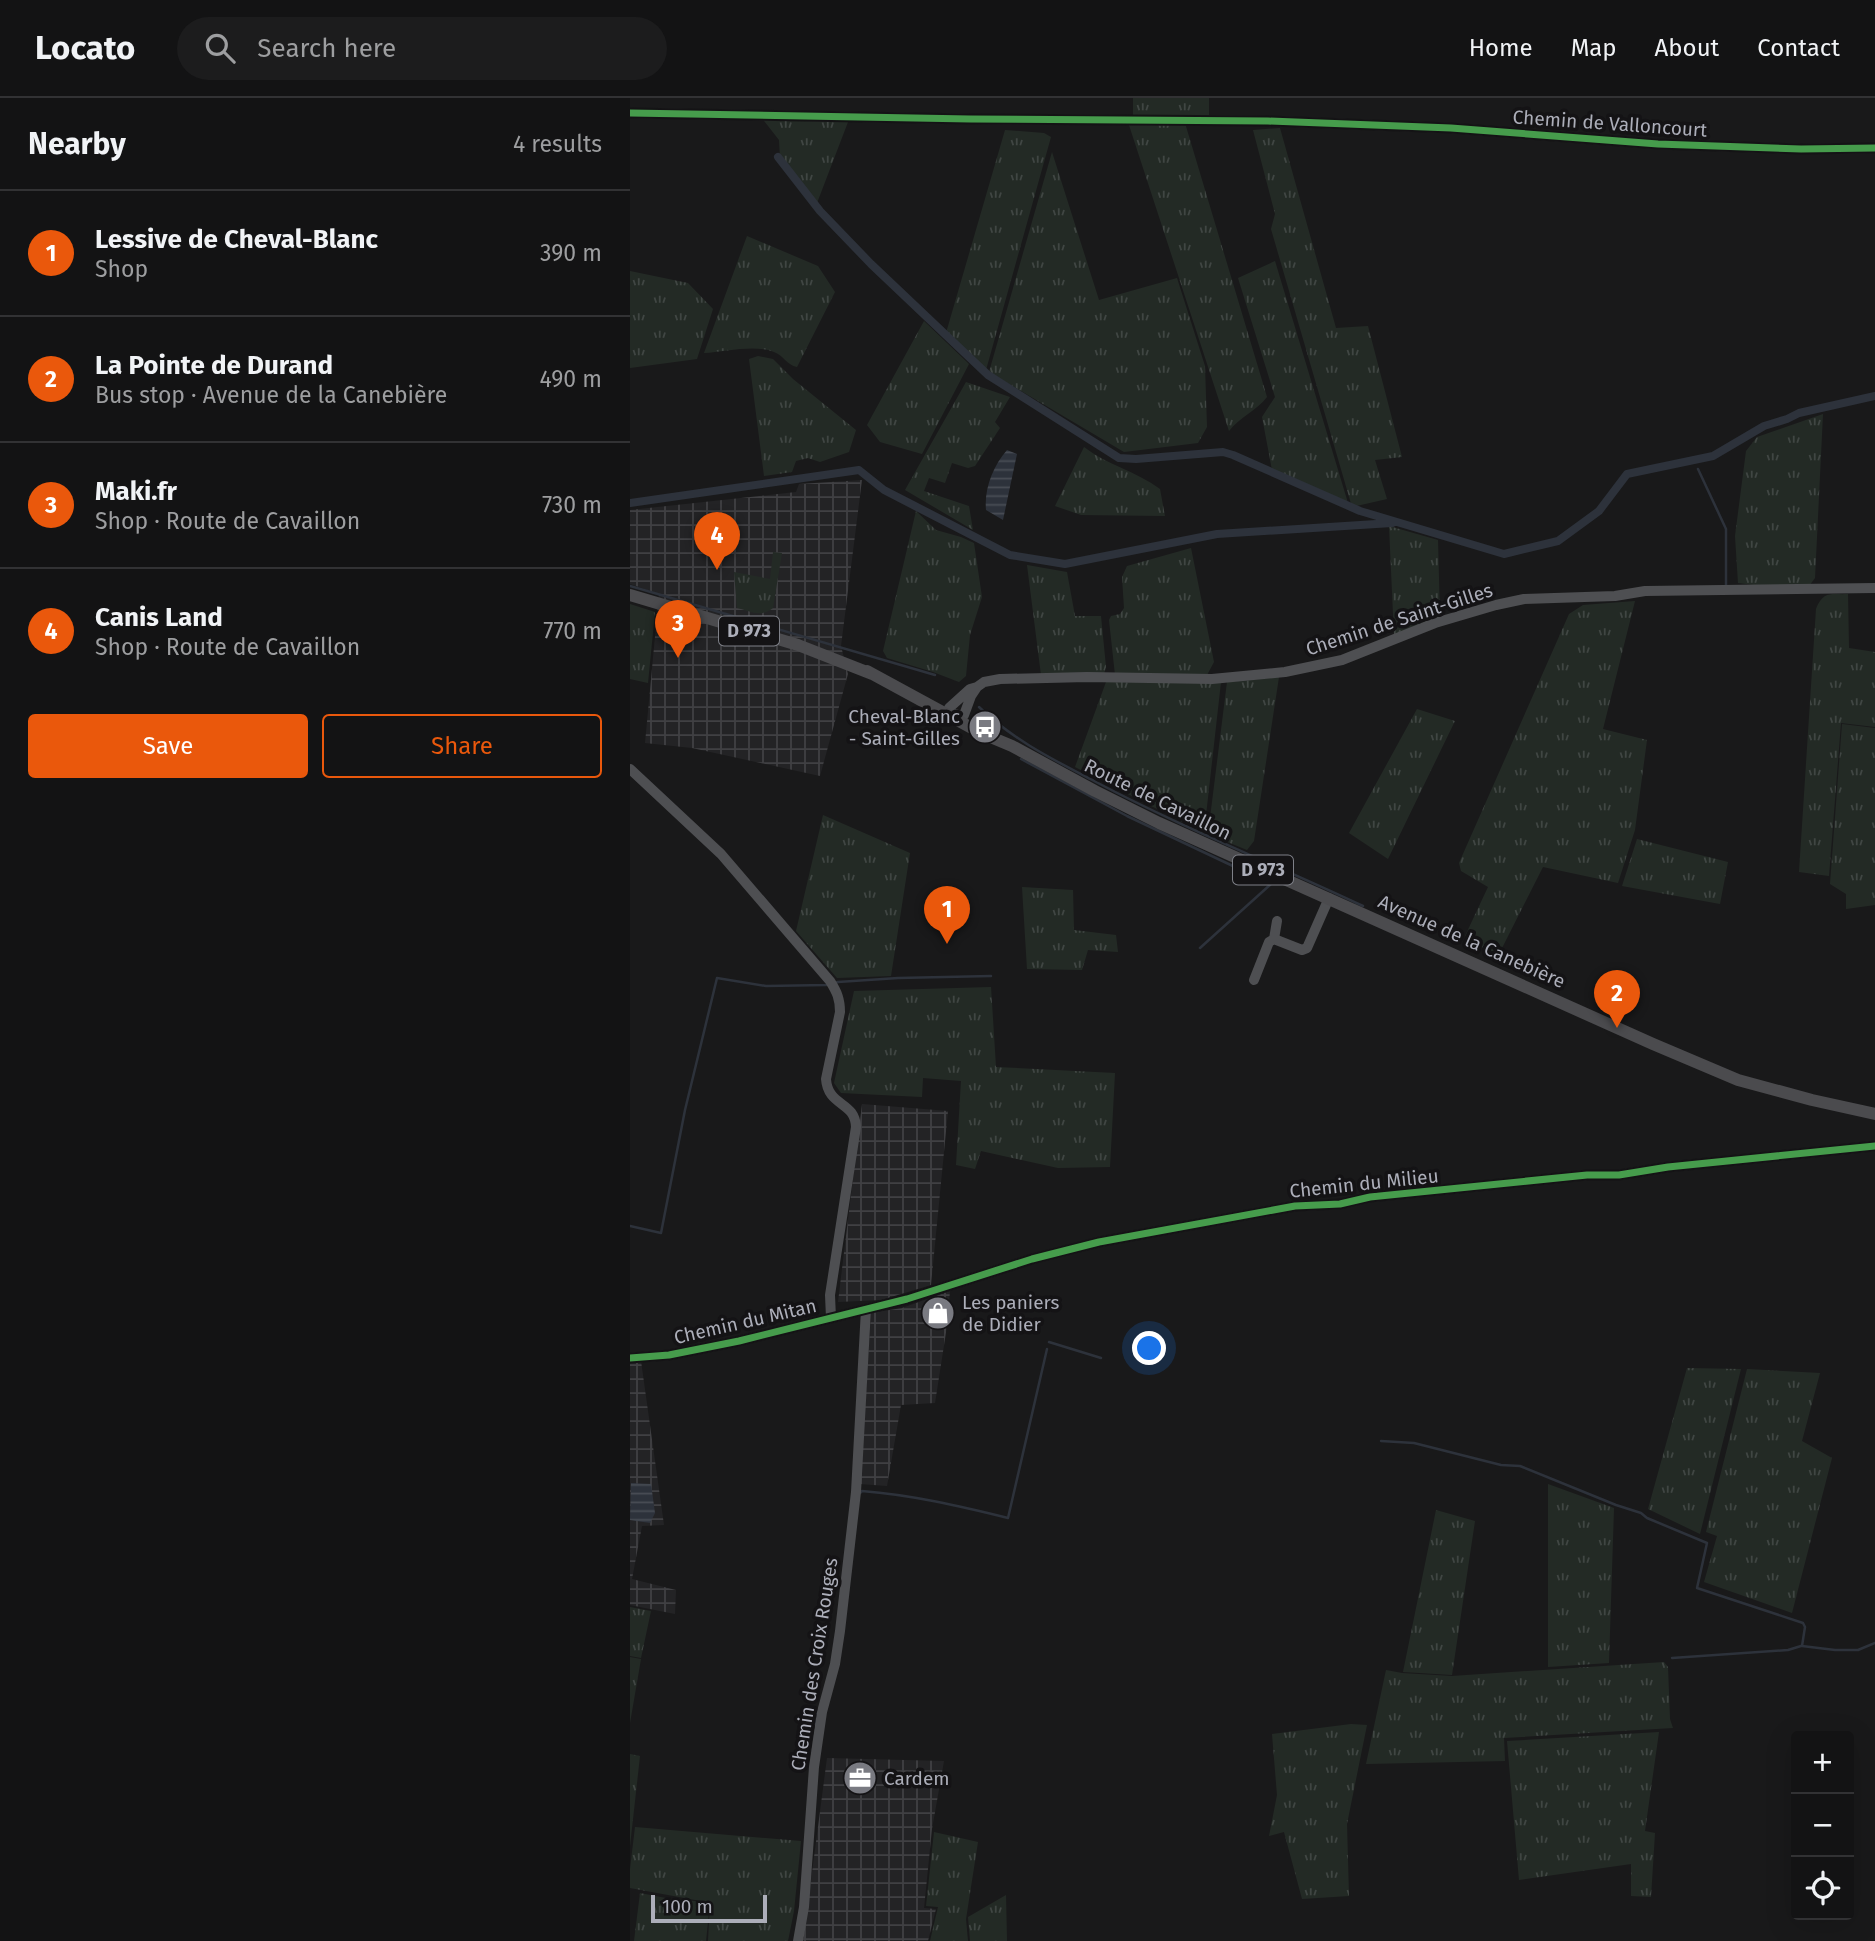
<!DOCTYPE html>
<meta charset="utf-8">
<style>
:root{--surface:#131314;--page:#1c1c1d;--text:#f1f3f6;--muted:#9d9ea0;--line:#323234;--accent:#ea580c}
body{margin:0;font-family:"Fira Sans",sans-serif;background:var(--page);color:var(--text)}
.controls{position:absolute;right:21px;bottom:21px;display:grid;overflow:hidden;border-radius:7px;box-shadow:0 7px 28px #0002}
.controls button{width:63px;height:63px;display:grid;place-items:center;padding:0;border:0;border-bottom:2px solid var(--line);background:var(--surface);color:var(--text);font:35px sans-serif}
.scale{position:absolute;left:21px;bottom:18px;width:116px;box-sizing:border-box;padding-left:7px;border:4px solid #acaeb9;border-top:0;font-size:19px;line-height:24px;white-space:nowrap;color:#acaeb9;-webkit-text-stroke:5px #141315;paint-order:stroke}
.you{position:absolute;left:520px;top:1251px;width:24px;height:24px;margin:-18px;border:5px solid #fff;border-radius:50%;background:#1a73e8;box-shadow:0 0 0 10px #1a73e833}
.badge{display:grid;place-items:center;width:46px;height:46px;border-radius:50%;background:var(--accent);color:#fff;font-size:23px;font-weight:700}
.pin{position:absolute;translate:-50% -58px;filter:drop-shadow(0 2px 4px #0008)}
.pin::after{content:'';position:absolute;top:37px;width:24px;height:21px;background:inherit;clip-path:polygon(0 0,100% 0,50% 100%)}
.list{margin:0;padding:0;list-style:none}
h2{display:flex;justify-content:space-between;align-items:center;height:91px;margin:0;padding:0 28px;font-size:30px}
h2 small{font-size:23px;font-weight:400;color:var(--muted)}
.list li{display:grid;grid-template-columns:46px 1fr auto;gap:21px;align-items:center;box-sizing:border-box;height:126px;padding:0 28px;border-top:2px solid var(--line)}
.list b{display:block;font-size:26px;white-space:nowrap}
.list p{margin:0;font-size:23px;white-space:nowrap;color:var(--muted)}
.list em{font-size:23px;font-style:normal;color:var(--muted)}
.actions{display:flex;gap:14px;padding:21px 28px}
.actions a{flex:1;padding:16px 0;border:2px solid var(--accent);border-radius:7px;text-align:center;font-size:24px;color:var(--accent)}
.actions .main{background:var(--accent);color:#fff}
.icon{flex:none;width:38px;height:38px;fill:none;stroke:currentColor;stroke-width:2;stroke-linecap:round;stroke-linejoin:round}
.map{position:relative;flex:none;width:1245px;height:1843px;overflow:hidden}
header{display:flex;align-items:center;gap:42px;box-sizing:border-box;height:98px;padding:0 35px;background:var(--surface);border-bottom:2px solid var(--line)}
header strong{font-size:33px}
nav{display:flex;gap:38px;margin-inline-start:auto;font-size:24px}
.search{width:490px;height:63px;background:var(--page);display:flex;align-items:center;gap:18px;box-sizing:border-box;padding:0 24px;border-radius:38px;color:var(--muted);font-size:26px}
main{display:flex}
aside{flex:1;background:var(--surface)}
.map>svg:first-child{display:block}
.industrial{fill:url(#industrial-grid)}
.grass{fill:url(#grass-tufts)}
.water{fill:url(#water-rules)}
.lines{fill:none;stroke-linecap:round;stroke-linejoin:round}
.stream{stroke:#2d323b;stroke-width:2.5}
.canal{stroke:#2d323b;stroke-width:8}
.minor{stroke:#4e4f52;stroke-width:10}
.major{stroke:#4b4b4e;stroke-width:12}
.cycleway-casing{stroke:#141315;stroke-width:11}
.cycleway{stroke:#469c4c;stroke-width:7}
.labels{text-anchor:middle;stroke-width:7;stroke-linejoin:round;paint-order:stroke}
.shield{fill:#141315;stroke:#7e8088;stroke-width:2}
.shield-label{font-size:18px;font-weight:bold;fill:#acaeb9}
.street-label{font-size:19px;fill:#acaeb9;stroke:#141315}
.poi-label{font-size:19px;fill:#acaeb9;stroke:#141315;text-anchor:start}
</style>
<header>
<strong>Locato</strong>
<div class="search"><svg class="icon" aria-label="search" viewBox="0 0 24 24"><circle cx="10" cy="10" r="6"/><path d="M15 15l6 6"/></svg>Search here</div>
<nav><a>Home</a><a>Map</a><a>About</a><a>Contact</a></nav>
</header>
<main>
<aside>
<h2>Nearby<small>4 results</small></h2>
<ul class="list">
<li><span class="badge">1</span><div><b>Lessive de Cheval-Blanc</b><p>Shop</p></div><em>390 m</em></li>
<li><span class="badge">2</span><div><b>La Pointe de Durand</b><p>Bus stop · Avenue de la Canebière</p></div><em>490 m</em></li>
<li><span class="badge">3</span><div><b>Maki.fr</b><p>Shop · Route de Cavaillon</p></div><em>730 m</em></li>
<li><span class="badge">4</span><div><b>Canis Land</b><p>Shop · Route de Cavaillon</p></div><em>770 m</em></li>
</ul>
<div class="actions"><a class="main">Save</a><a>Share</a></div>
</aside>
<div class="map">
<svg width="1245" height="1843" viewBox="0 0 1245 1843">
<defs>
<pattern id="industrial-grid" width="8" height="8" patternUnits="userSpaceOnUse" patternTransform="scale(1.75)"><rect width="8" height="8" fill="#232325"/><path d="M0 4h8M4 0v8" fill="none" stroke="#404043"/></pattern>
<pattern id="grass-tufts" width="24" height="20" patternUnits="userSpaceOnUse" patternTransform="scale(1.75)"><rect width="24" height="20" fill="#232a25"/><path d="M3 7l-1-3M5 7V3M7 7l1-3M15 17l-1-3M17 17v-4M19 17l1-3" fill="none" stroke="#404643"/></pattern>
<pattern id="water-rules" width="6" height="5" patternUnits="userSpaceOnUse" patternTransform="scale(1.75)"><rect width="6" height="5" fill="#2d323b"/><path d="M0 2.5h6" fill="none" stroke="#494d55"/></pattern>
</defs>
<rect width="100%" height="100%" fill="#19191a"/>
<path class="industrial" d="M232,382L211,548L218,576L190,678L62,650L15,645L29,496L0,486V412L166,394L169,386Z
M232,1006L318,1013L301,1187L251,1202L208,1204Z
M320,1193L317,1228L305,1305L271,1307L257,1388L230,1386L241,1215L272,1210Z
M11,1263L34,1427L12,1428L2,1481L46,1492L45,1516L0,1507V1264Z
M197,1660L314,1663L302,1731L294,1810L306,1811L298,1843H173Z"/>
<path class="grass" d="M503,0H579V18H503Z
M131,19L218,24L187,105L150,60L149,42Z
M498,24L555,25L637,299C626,313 610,319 599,333Z
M650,30L706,230L738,228L772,359L745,362L757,401L722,409L641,131L645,116L623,32Z
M375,32L414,35L421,39L356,272L316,235Z
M422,54L469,202L547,180L575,268L577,329L568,345L494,354L359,274Z
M117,138L188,168L205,194L167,269C157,267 153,257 144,254C125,246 94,254 74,255Z
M645,163L718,405L642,372L632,319L645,299L608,180Z
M0,173L58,185L83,211L67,261L0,270Z
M294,223L339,266L292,356L250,344L237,327Z
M128,258L143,261L163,281L226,332L219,354L190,364L178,360L166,363L162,374L134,378L119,261Z
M336,284L380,299L365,324L370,330L345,368L338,370L322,365L315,385L299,380L294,393L339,408L343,432L275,392Z
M1193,316L1185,480L1179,488L1140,489L1108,485L1105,438L1116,353L1127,339Z
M454,349C477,367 506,373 530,391L535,418L451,417L425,408Z
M286,413L306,432L331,439L344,445L352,499L340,537L336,578L329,584L303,574L257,560L253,553Z
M759,428L808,442L810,519L764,538Z
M561,450L584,564L577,577H485L479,522L481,518L490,516L494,510L492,479L497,468Z
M143,454L152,455L143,510C131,520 120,513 107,510L104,474L140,481Z
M397,467L437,474L445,518H471L476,569L474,576L411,577Z
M1218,496L1219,550L1245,554V629L1211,625L1199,778L1169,774L1186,511C1194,492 1201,497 1218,496Z
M1005,503L973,631L1017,642L1005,732L988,785L913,769L869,856L841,845L835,838L858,789L831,773L829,765L939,516L953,507Z
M0,506L25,514L18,585L0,581Z
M649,579L624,743L617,752L578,736L597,584Z
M476,584H591L574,735L445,669Z
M787,611L825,623L758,761L719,735Z
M1212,626L1245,630V807L1216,811V796L1200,786Z
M193,717L280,755L261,878L207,880L166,833Z
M1007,741L1098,764L1090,806L992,788Z
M392,789L443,792L444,832L486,837L488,854L458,852L452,872L397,871Z
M361,889L366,969L485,975L480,1069L428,1070L351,1053L345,1071L326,1067L331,983L293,980L292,999L211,995L204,985L224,893Z
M1057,1270L1111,1271L1070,1436L1018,1411Z
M1117,1271L1190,1275L1172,1343L1202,1360L1162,1515L1074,1484L1087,1438L1076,1434Z
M918,1386L984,1410L979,1565L918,1569Z
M806,1412L845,1423L822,1577L773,1574Z
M0,1509L21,1513L11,1560L0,1558Z
M0,1559L11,1561L0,1625Z
M1034,1564L1038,1569L1040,1621L1043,1630L874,1640L875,1663L736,1666L756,1572L772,1575L822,1578Z
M721,1626L737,1627L717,1726L719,1798L672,1801L654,1734L639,1738L647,1697L642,1636Z
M1029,1634L1015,1733L1025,1735L1021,1799L1001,1798V1766L889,1782L877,1643Z
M0,1656L10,1658L0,1748Z
M5,1729L171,1743L164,1813L158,1843H78L80,1805L76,1843H4L10,1795L41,1801L76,1804L0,1790V1771Z
M304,1734L348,1744L336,1821L338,1843H300L308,1809L296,1808Z
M376,1797L377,1843H340L338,1819Z"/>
<path class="water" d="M377,352L387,356L373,422L356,412C354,391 363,368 377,352Z
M1,1385L21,1386L25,1415L20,1425L0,1422Z"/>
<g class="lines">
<path class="stream" d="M1068,371L1096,431V487
M0,488L305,577
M349,609C383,642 424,662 466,684C553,730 644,766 733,808
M391,661L497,718L641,786L570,850
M0,1128L31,1135L55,1012L87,880L136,888L196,887L208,884L268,880L361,878
M419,1244L471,1260
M751,1343L784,1345L871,1367L890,1368L986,1407L1011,1415L1017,1420L1077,1445L1067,1490L1173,1525L1175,1529L1172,1548L1205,1552H1228L1245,1545
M230,1395L232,1393C282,1397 330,1408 378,1420L417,1251
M1042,1560L1158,1552L1171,1548
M185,1626L187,1615"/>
<path class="canal" d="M148,59L190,113L241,166L358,277L489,360L506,361L593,354L603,357L730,413L874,456L928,443L969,413L997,376L1083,358L1134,328L1157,321L1169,315L1245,298
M0,405L229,372L254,392L380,457L435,466L587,436L762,425"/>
<path class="minor" d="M0,15L340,21L638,23L821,30L1028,46L1171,51L1245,50
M322,615L328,617H334L341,598L347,589
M326,620L319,614V610L340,591L347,589L354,584L370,581L457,579L582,581L655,574L712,562L805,525L866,507L894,501L985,498L1015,493L1245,490
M0,671L91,756L200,883C207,894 210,901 210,914L196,981C198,1009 225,1003 226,1029L200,1197L201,1220
M644,841L647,823
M624,882L639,844L644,841L672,852L677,850L699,800
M0,1260L39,1257L109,1243L277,1201L402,1161L469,1144L665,1108L710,1106L740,1099L957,1077H989L1038,1069L1245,1048
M168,1843L174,1809L184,1669L192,1614L205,1566L210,1533L226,1394L236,1211"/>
<path class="major" d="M0,497L168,547L242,576
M237,573L351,635L382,648L465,693L529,725L1023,946L1108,982L1182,1002L1245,1016"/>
<defs>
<path id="cycleway" d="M0,15L340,21L638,23L821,30L1028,46L1171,51L1245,50
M0,1260L39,1257L109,1243L277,1201L402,1161L469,1144L665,1108L710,1106L740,1099L957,1077H989L1038,1069L1245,1048"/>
</defs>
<use href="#cycleway" class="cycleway-casing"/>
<use href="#cycleway" class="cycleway"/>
</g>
<defs>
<symbol id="bus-disc" viewBox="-11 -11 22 22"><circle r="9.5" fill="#797a81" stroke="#141315"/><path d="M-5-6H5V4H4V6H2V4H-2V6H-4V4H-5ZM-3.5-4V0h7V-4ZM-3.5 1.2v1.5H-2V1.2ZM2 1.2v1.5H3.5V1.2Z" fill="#fff"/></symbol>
<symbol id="shop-disc" viewBox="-11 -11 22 22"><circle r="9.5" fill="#797a81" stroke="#141315"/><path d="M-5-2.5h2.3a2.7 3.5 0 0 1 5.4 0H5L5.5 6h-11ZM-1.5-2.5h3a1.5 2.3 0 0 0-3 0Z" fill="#fff"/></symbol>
<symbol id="office-disc" viewBox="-11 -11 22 22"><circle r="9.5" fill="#797a81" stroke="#141315"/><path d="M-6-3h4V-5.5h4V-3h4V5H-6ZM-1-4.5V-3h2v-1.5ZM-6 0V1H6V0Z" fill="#fff"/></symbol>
</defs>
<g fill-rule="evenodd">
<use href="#bus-disc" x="336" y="610" width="38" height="38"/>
<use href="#shop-disc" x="289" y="1196" width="38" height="38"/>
<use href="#office-disc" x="211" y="1661" width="38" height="38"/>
</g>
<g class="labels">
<g class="shield">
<rect x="89" y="518.5" width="60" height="29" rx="5"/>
<rect x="603" y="757.5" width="60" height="29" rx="5"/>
</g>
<g class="shield-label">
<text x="119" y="539">D 973</text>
<text x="633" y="778">D 973</text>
</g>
<g class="street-label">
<text transform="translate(980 25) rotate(4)" y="7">Chemin de Valloncourt</text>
<text transform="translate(769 521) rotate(-18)" y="7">Chemin de Saint-Gilles</text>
<text transform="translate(528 701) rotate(26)" y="7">Route de Cavaillon</text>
<text transform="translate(842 843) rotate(24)" y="7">Avenue de la Canebière</text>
<text transform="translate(734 1085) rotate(-6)" y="7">Chemin du Milieu</text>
<text transform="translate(115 1223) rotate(-13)" y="7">Chemin du Mitan</text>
<text transform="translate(184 1566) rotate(-81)" y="7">Chemin des Croix Rouges</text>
</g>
<g class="poi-label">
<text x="330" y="625" text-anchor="end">Cheval-Blanc<tspan x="330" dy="22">- Saint-Gilles</tspan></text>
<text x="332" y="1211">Les paniers<tspan x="332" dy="22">de Didier</tspan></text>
<text x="254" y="1687">Cardem</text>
</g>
</g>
</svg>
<div class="controls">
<button>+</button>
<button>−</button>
<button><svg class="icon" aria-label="locate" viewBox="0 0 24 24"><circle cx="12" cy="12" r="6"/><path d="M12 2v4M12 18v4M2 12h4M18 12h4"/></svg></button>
</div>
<div class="scale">100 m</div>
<div class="you"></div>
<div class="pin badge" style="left:317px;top:846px">1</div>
<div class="pin badge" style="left:987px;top:930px">2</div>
<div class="pin badge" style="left:48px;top:560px">3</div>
<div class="pin badge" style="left:87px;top:472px">4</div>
</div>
</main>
